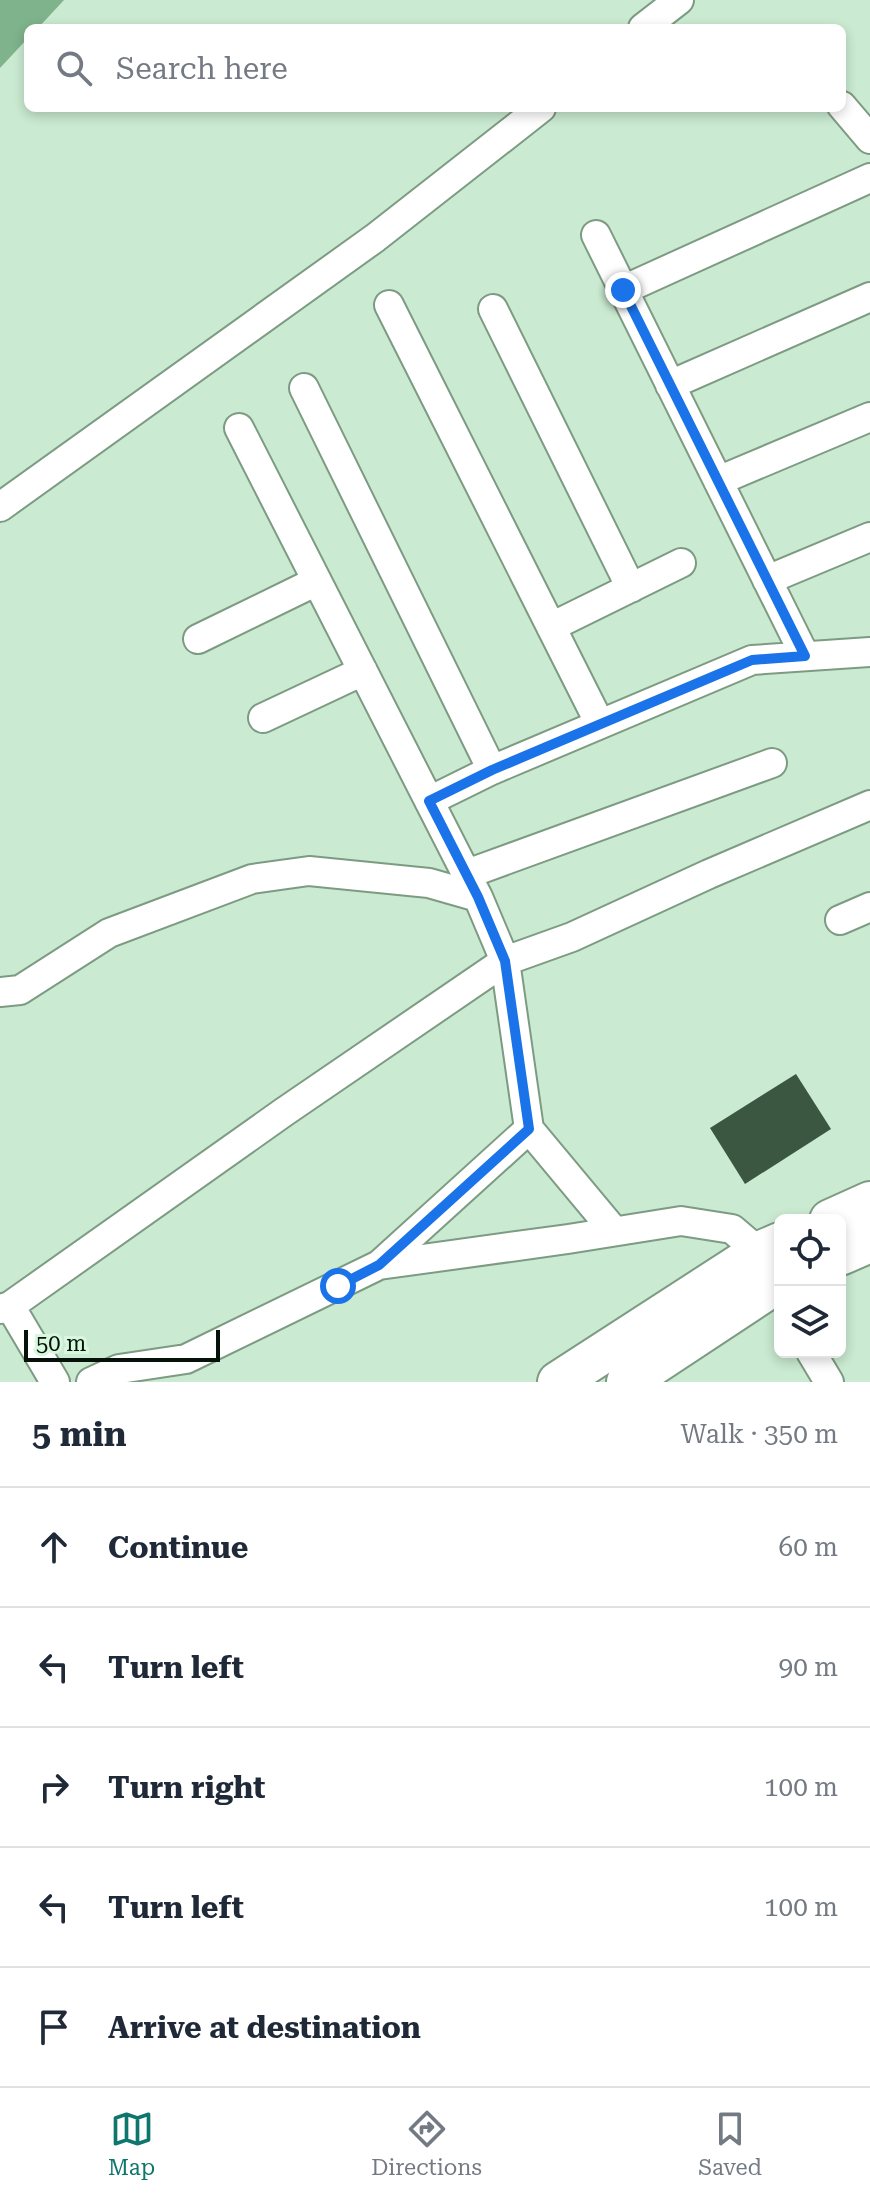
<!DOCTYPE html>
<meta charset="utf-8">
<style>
:root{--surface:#fff;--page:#f6f6f7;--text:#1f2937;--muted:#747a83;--line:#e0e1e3;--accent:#0f766e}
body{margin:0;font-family:"Roboto Serif",serif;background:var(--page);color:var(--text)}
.controls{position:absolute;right:24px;bottom:24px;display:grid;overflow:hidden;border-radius:12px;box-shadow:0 4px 12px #0003}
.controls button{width:72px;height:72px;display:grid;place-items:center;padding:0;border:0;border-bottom:2px solid var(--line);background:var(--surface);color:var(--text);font:40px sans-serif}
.scale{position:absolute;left:24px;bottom:20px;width:196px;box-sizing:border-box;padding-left:8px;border:4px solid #061109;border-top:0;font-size:22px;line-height:28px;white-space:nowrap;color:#061109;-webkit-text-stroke:6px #d7f8de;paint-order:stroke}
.stop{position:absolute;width:24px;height:24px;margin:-18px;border:6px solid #1a73e8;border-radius:50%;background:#fff}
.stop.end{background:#1a73e8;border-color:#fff;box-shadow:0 2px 8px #0008}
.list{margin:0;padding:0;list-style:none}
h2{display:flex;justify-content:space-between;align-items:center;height:104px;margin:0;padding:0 32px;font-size:34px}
h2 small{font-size:26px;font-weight:400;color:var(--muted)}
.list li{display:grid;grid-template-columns:52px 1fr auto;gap:24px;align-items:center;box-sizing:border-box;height:120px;padding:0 32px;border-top:2px solid var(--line)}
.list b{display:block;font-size:30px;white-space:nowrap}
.list em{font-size:26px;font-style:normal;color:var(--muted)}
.icon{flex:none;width:44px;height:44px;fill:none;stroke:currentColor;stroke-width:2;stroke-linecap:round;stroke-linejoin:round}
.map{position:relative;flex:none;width:870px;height:1382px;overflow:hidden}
.search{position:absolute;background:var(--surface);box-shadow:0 4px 12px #0003;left:24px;right:24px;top:24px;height:88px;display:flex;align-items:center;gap:20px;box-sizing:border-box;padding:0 28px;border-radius:12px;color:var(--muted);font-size:30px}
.sheet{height:704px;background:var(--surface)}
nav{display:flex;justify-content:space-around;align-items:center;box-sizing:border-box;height:112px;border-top:2px solid var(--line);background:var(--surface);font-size:22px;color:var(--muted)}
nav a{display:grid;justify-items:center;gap:4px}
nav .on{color:var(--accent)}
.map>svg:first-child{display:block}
.water{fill:#7eb38b}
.building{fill:#3b5742}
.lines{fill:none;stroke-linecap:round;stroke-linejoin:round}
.minor-casing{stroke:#7d9b83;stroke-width:32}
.secondary-casing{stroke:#7d9b83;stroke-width:44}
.minor{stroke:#fff;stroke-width:28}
.secondary{stroke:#fff;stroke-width:40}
.route{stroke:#1a73e8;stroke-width:10}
</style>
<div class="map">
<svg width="870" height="1382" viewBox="0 0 870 1382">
<rect width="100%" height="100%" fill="#caead1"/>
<path class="water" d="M0,0H64L38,28H28V38L0,68Z"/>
<path class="building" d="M796,1074L831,1129L745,1184L710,1128Z"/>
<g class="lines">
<defs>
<path id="minor" d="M643,28L679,0
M842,106L870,139
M596,235L805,656
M623,290L870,178
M389,305L600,724
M493,309L631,588
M670,385L870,297
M304,388L492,770
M239,428L478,897
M718,481L870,417
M0,507L375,238L541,108
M767,580L870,537
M551,627L681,563
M198,639L317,581
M263,718L363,671
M429,801L492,770L752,660L870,652
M467,874L772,763
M840,920L870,907
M0,992L20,990L109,933L252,879L309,871L429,883L478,897L505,961L529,1129L614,1231
M379,1265L529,1129
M10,1306L55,1382
M0,1309L10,1306L284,1112L505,961L572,937L709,874L870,805
M811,1352L829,1382
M91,1382L119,1369L186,1359L379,1265L568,1239L681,1221L732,1229L759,1252L768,1267"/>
<path id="secondary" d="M830,1220L870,1202
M840,1255L870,1242
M558,1382L759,1252L780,1243
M627,1382L780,1281"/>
</defs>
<use href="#minor" class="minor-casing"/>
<use href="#secondary" class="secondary-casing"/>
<use href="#minor" class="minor"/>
<use href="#secondary" class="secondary"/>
</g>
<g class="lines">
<path class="route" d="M338,1286L379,1265L529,1129L505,961L478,897L429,801L492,770L752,660L805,656L623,290"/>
</g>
</svg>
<div class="controls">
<button><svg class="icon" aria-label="locate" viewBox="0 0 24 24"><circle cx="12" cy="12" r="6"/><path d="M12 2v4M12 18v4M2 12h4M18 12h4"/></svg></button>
<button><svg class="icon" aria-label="layers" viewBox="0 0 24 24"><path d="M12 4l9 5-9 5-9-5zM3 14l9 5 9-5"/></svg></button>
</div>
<div class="scale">50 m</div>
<div class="stop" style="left:338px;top:1286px"></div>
<div class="stop end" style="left:623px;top:290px"></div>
<div class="search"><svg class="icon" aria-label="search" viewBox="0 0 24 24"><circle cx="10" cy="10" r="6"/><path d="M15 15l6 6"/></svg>Search here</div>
</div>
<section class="sheet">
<h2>5 min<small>Walk · 350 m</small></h2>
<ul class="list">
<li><svg class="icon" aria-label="ahead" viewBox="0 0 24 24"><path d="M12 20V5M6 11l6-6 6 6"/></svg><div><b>Continue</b></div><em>60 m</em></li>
<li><svg class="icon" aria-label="left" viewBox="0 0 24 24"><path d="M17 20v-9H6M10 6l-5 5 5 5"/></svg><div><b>Turn left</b></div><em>90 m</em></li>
<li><svg class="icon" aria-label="right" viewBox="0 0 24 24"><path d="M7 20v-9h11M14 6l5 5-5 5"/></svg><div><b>Turn right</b></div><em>100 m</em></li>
<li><svg class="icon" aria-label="left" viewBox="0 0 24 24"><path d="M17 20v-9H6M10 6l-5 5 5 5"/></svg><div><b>Turn left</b></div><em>100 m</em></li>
<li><svg class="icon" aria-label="arrive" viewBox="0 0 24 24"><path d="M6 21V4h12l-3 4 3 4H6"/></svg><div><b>Arrive at destination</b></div></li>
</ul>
</section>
<nav>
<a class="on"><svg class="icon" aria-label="map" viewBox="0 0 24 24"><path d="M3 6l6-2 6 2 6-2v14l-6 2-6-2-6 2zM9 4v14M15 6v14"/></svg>Map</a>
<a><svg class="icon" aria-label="directions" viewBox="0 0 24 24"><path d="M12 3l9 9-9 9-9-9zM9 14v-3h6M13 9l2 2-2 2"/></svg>Directions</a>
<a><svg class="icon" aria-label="saved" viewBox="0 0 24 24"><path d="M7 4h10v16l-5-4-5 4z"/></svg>Saved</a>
</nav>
